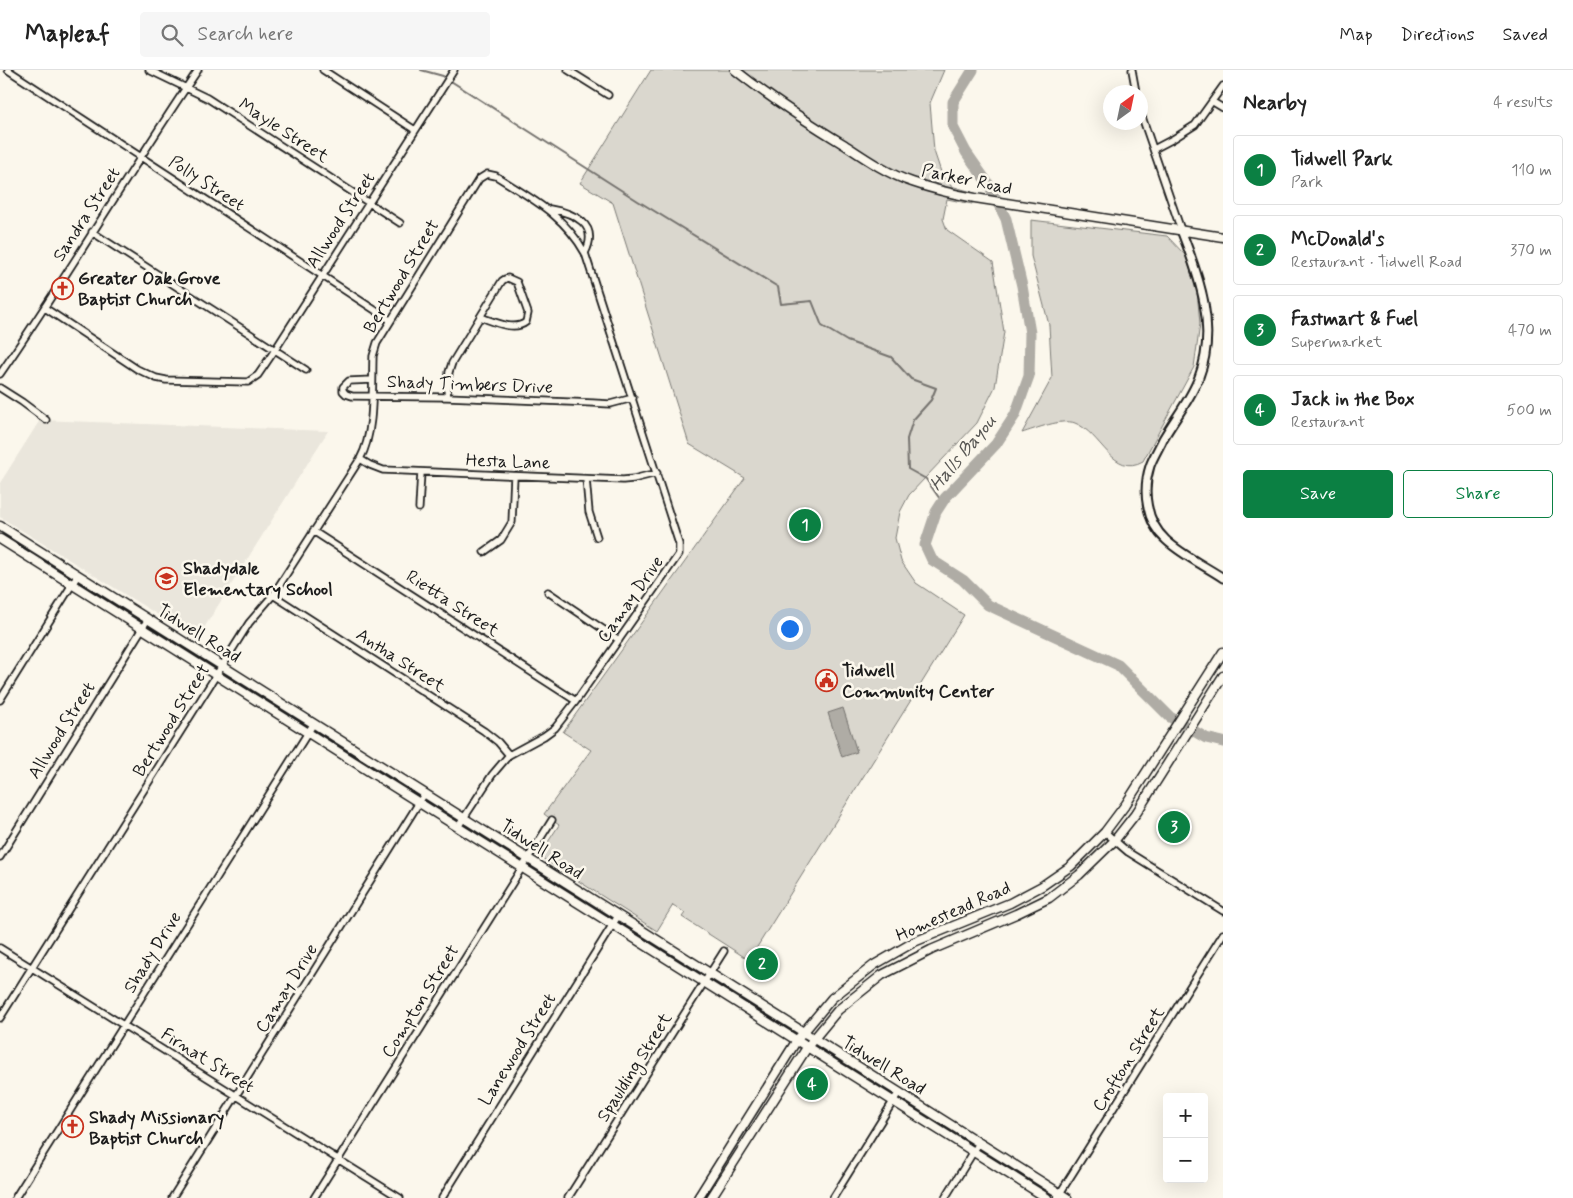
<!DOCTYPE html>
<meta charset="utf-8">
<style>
:root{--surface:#fff;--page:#f6f6f6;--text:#222;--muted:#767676;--line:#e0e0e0;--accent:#0b8043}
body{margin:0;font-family:Mynerve,sans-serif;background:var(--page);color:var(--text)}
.controls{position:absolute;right:15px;bottom:15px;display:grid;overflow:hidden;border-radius:5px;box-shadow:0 5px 20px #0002}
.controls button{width:45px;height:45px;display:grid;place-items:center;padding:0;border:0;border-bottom:1px solid var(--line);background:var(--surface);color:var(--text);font:25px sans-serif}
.compass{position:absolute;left:1103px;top:15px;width:45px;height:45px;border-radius:50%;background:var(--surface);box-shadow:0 5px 20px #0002;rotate:33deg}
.you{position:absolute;left:789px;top:558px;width:18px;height:18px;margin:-12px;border:4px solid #fff;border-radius:50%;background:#1a73e8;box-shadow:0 0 0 8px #1a73e833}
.badge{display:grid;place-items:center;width:32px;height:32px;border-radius:50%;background:var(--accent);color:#fff;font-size:16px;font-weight:700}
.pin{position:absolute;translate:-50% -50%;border:2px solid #fff;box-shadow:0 1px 5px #0006}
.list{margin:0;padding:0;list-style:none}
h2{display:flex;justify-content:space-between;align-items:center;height:65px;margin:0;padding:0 20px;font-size:21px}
h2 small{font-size:16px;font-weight:400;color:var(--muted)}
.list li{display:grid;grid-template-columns:32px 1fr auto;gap:15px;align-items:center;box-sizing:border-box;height:70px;margin:0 10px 10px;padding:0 10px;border:1px solid var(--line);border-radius:5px}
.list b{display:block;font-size:19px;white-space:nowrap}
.list p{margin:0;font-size:16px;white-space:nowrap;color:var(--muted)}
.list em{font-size:16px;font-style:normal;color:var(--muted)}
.actions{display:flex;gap:10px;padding:15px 20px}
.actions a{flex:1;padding:11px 0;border:1px solid var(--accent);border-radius:5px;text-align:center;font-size:18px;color:var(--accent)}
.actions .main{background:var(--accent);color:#fff}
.icon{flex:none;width:28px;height:28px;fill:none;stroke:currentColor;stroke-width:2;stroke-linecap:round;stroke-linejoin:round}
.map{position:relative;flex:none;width:1223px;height:1128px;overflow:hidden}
header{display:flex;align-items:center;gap:30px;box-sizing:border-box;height:70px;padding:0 25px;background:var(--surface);border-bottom:1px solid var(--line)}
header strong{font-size:24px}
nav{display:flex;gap:28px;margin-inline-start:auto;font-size:18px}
.search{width:350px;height:45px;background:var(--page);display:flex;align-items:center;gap:12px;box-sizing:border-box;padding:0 18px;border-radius:5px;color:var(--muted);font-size:19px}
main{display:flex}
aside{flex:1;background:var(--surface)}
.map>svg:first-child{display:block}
.built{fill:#eae6dc}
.green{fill:#dad7ce;stroke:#7b7a75}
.water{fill:#afaca5;stroke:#74726e}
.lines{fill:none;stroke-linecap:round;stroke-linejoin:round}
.stream{stroke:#74726e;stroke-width:2}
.river{stroke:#afaca5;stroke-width:11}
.minor-casing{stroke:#1c1c1c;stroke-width:9}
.tertiary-casing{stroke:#1c1c1c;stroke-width:11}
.secondary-casing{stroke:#1c1c1c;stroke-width:11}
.minor{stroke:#fbf7ec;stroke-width:5.5}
.tertiary{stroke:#fbf7ec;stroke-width:7}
.secondary{stroke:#fbf7ec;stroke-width:8}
.labels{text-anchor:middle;stroke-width:5;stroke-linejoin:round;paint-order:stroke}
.street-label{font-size:18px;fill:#1c1c1c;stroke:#fbf7ec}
.poi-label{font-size:18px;font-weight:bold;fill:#1c1c1c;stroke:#fbf7ec;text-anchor:start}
.water-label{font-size:19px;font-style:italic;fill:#575653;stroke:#fbf7ec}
</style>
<header>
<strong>Mapleaf</strong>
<div class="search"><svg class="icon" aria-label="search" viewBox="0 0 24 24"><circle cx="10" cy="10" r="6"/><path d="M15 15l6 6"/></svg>Search here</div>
<nav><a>Map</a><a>Directions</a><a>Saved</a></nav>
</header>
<main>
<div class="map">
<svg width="1223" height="1128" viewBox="0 0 1223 1128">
<rect width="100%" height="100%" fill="#fbf7ec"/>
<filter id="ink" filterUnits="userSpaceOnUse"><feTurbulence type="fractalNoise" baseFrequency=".02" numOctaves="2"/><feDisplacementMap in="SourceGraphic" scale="10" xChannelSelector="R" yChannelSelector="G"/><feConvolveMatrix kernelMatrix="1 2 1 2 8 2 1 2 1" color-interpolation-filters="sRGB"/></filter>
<g filter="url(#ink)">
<path class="built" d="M40,350L328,361L197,569L0,447V413Z"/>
<path class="green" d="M651,0H944L930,33L934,81L942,105L951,116L972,122V134L947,129L943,149L947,160L993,192L1004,262L995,317L977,353L909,425L900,442L895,468L901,491L916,513L964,545L749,890L682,847L685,843L673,835L657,861L539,786L559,755L544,744L591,680L563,662L745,408L689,374L613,133L580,113Z
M1031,150L1167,166L1186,186L1197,221L1200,254L1194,297L1143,391C1113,408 1101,363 1075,353C1062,348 1035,359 1022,363L1052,308L1049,255L1031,186Z"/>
<path class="water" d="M843,638L857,682L842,687L828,643Z"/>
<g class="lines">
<path class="stream" d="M421,0L443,6L638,131L778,217L781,234L812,231L822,256L847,271L891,287L911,309L936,318L931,330L913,350L907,369L908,399L926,409L942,432"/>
<path class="river" d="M973,0L953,32V57L966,82L989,115L1006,149L1022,216L1030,263L1029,306L1015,345L996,374L945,428L936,442L925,475L932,490L963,510L988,535L1118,595L1170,647L1206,668L1223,672"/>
<defs>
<path id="minor" d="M8,0L390,250
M149,0L207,28L400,153
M323,0L415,60
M568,0L608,25
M1132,0L1136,22
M1213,32L1223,38
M1140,41L1181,160
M1154,79L1173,69L1195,55L1223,16
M550,139C574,143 600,154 585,183
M92,162L306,300
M45,238L137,299L156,308L166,310L248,312L258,305L275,280L454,0
M0,304C69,204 130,100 198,0
M372,310L349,311L343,317V321L346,324L352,326L447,327L593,333L610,334L633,328
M0,318L22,332L46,350
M447,327L449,302L452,293L502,211L505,209L508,208L517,212L528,243L526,252C514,262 493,251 480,247
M360,389L370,395L383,400L623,410L633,409L657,403
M586,409L589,442L597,467
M419,438L421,402
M313,461L576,631
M484,482L501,470L512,452L514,406
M548,522L619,570
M273,525L484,661L498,672L509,685
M0,630L78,505
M1105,762L1128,782L1223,841
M0,787L148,549
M0,878L400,1128
M0,948L249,553L273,525L360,389C375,363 372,316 373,286L377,273L479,109L487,104L496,106C532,129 564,145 585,183L679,474V484L576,631L555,658L544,666L509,685L492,705L458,757
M15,1128L314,653
M172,1128L425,723
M314,1128L552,750
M442,1128L618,846
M568,1128L724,881
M833,1128L899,1022
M945,1128L979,1073
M1057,1128L1223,864"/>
<path id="tertiary" d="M1181,160C1199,206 1218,258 1199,307C1191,329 1175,348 1163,369C1159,378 1153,387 1150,396C1142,421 1146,452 1166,470C1182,485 1205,496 1223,508"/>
<path id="secondary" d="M735,0C770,28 807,52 845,75C866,89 888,104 912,112C932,119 953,124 975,128L1223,167
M0,456L1067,1128
M0,469L1047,1128
M698,1128L797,970L832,928L874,895L914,872L1010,833L1042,816L1071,796L1105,762L1126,734L1223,582
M711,1128L808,976L838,940L882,905L931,880L1016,844L1049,828L1079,805L1115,770L1137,742L1223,606"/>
</defs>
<use href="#minor" class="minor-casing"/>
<use href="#tertiary" class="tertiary-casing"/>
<use href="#secondary" class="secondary-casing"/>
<use href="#minor" class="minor"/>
<use href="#tertiary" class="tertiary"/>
<use href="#secondary" class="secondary"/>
</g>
</g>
<defs>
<symbol id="church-ring" viewBox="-11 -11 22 22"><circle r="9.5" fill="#fbf7ec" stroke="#c8321e" stroke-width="1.5"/><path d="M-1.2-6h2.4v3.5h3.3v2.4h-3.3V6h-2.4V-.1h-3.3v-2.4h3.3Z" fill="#c8321e"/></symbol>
<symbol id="school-ring" viewBox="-11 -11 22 22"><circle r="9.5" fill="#fbf7ec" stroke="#c8321e" stroke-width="1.5"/><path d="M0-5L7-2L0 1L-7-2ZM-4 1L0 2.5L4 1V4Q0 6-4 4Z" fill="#c8321e"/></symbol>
<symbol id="civic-ring" viewBox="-11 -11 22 22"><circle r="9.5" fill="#fbf7ec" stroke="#c8321e" stroke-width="1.5"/><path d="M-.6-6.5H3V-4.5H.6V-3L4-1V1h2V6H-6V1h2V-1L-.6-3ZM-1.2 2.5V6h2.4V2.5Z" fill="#c8321e"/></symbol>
</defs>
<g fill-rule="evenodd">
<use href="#church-ring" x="50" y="206" width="25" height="25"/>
<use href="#school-ring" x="154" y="496" width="25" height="25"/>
<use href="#civic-ring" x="814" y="598" width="25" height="25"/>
<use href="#church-ring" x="60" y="1044" width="25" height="25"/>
</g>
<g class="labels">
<g class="street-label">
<text transform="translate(284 60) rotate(33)" y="6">Mayle Street</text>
<text transform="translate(967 109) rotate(12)" y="6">Parker Road</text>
<text transform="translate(207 113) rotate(33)" y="6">Polly Street</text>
<text transform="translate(86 144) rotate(-57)" y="6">Sandra Street</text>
<text transform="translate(340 150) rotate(-57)" y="6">Allwood Street</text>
<text transform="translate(401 206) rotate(-59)" y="6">Bertwood Street</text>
<text transform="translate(470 314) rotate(2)" y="6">Shady Timbers Drive</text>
<text transform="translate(508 391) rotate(2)" y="6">Hesta Lane</text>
<text transform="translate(630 529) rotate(-55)" y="6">Camay Drive</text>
<text transform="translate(453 533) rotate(33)" y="6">Rietta Street</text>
<text transform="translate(199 563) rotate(32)" y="6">Tidwell Road</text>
<text transform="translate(401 590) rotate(33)" y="6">Antha Street</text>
<text transform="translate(171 650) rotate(-58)" y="6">Bertwood Street</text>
<text transform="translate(61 660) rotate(-58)" y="6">Allwood Street</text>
<text transform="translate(542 779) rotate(33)" y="6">Tidwell Road</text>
<text transform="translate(953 841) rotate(-24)" y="6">Homestead Road</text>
<text transform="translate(152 882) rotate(-58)" y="6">Shady Drive</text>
<text transform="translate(286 918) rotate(-58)" y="6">Camay Drive</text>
<text transform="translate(420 931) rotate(-58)" y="6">Compton Street</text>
<text transform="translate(517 979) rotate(-58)" y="6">Lanewood Street</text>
<text transform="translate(1128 989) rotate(-58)" y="6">Crofton Street</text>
<text transform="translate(208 990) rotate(32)" y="6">Firnat Street</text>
<text transform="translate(884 995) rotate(32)" y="6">Tidwell Road</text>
<text transform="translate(634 997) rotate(-58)" y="6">Spaulding Street</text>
</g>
<g class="poi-label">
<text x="78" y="214">Greater Oak Grove<tspan x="78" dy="21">Baptist Church</tspan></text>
<text x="183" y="504">Shadydale<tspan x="183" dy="21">Elementary School</tspan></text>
<text x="842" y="606">Tidwell<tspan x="842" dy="21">Community Center</tspan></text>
<text x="89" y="1053">Shady Missionary<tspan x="89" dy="21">Baptist Church</tspan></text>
</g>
<g class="water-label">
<text transform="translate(962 382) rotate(-50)" y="7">Halls Bayou</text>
</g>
</g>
</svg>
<div class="controls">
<button>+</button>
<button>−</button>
</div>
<svg class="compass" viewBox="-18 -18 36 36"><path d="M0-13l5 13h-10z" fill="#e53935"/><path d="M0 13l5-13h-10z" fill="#767676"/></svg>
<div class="you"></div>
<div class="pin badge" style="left:805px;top:455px">1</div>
<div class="pin badge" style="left:762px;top:894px">2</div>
<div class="pin badge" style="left:1174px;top:757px">3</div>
<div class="pin badge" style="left:812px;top:1014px">4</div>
</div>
<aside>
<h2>Nearby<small>4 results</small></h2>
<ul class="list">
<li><span class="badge">1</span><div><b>Tidwell Park</b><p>Park</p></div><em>110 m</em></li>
<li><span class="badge">2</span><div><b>McDonald's</b><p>Restaurant · Tidwell Road</p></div><em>370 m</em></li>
<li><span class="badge">3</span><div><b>Fastmart &amp; Fuel</b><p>Supermarket</p></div><em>470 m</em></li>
<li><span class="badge">4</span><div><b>Jack in the Box</b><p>Restaurant</p></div><em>500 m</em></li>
</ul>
<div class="actions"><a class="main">Save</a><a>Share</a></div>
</aside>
</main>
